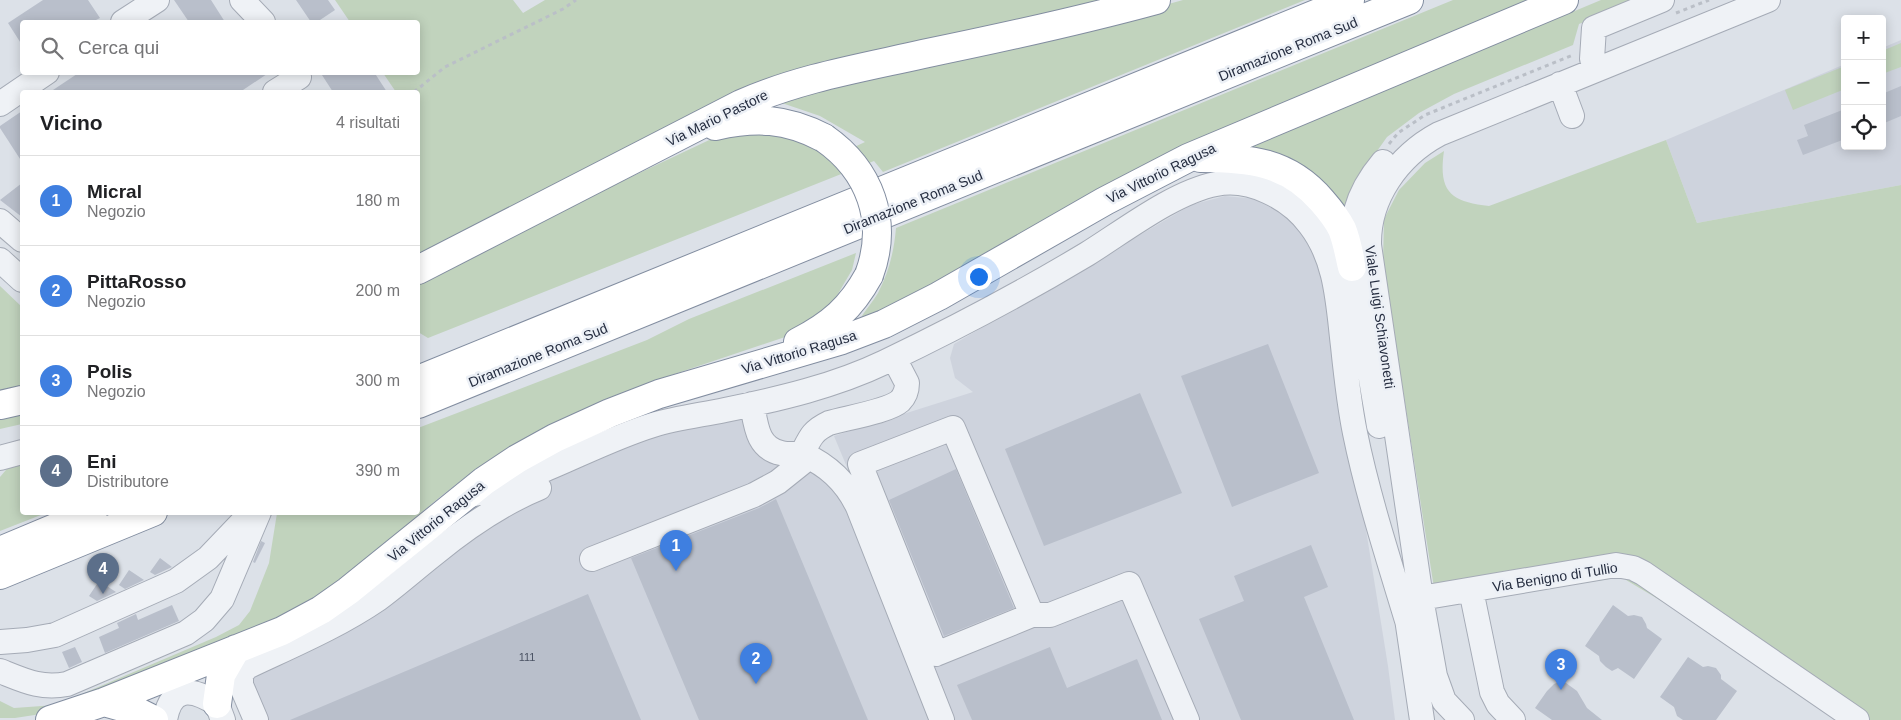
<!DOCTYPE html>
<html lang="it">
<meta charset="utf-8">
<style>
:root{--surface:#fff;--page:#f2f2f2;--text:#202124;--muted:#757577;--line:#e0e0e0;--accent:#1a73e8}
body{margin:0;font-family:Helvetica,sans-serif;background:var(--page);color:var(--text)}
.controls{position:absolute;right:15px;top:15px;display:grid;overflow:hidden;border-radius:5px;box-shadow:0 2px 12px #0003}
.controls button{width:45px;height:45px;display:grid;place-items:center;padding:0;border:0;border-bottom:1px solid var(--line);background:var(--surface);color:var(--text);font:25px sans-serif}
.you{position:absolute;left:978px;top:276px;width:18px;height:18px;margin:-12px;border:4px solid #fff;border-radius:50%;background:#1a73e8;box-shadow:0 0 0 8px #1a73e833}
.badge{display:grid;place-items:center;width:32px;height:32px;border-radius:50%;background:var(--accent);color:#fff;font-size:16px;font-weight:700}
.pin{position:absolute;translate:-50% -41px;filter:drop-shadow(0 1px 2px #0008)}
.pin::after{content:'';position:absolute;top:26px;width:18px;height:15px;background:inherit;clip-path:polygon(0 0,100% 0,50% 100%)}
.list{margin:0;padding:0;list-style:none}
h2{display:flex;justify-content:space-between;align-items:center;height:65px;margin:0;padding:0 20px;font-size:21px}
h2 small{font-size:16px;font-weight:400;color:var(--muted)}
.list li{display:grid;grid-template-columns:32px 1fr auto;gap:15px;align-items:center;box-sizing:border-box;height:90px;padding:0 20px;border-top:1px solid var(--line)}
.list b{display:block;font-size:19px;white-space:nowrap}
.list p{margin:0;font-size:16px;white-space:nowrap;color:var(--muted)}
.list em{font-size:16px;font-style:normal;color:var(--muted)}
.icon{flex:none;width:28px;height:28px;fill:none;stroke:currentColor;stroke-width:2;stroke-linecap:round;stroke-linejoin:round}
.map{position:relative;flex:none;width:1901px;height:720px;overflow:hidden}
.search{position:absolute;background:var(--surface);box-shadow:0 2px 12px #0003;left:20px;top:20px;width:400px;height:55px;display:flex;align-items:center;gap:12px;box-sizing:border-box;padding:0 18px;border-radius:5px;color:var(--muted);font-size:19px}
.panel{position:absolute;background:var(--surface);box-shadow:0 2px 12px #0003;left:20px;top:90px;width:400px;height:425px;border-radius:5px}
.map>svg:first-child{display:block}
.built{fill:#ced3dd}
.green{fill:#c1d3bd}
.building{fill:#b9bfcb}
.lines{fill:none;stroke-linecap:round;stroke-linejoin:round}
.minor-casing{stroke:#a5abb6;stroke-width:26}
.highway-casing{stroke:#828da0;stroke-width:30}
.path{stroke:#babfc7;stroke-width:3;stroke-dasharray:4 4;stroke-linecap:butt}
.minor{stroke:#eff2f6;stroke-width:24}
.highway{stroke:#fff;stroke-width:28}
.highway-bridge-casing{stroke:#828da0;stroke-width:30;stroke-linecap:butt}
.highway-bridge{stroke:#fff;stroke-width:28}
.labels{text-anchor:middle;stroke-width:5;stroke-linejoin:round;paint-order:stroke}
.number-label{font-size:11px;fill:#4a5263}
.street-label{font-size:14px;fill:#252d40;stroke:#ecf0f6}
</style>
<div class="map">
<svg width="1901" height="720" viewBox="0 0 1901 720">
<rect width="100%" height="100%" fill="#dce1e8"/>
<path class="built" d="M1901,40V185L1697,223L1666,140L1845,64V146H1882V48Z
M1225,196L1266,200L1308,234L1328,295L1388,666L1395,720H248L242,660L462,513L507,490L620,445L764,407L763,435L854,484L834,436L973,392L955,378L950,358L954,344L1191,205Z"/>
<path class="green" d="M335,0H513L523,13L545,0H1104L790,73L418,256V92H396L383,73L418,72V22H350Z
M1183,0H1305L883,172L874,161L428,338L418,332V279L527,226L722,134L791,135L831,158L865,142L820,116L776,101L1061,34Z
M1453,0H1543L921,296L860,319C865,310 873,302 878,293C889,272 894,251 896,228Z
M1601,0H1637L1579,24L1573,45L1454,94L1419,113L1387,137L1365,168L1341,216L1246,149Z
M1901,43V67L1882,74V51Z
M1845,66V89L1793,110L1785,90Z
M1666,140L1697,223L1901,185V720H1838L1705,627L1621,577L1437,607L1383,263L1384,219L1399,190L1425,163L1444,151C1438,192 1451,202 1489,206Z
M856,253L852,270L832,304L791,335L651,382L566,418L508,449L471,473L440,497L350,573L293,614L41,714L15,718H0V701L14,708L56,705L216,637L239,625L250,611L269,563L277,513L418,512V428L647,340L689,319Z
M0,286L22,307V387L0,391Z
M22,409V424L0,429V414Z
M22,463V512L46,513L0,531V477L11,464Z"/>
<path class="building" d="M43,0H88L100,18L92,22H22V45L8,23Z
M174,0H211L225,22H189Z
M296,0H328L335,10L317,22H311Z
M80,72H270L240,92H50Z
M320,72H374L387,92H333Z
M1901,86V116L1882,124V94Z
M1845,109V139L1803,155L1797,140L1808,136L1804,125Z
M22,111V162L0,128V126Z
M22,183V217L0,200Z
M1268,344L1319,473L1232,507L1181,376Z
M1140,393L1182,493L1044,546L1005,449Z
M956,469L1014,608L944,636L889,500Z
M776,499L868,720H699L631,558L759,508Z
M261,541L265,543L255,563L253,562Z
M1311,545L1328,587L1304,597L1354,720H1241L1199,619L1244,601L1234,576Z
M160,558L172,567L155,575L150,572Z
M129,570L144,580L125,589L119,585Z
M99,581L116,592L97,601L89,596Z
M588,594L641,720H290Z
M172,605L179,621L105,653L99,637L119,628L117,623L136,614L138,620Z
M1613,605L1628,616L1634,615L1642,617L1646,624L1647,628L1662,639L1634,679L1618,668L1612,671L1606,667L1600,661L1599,656L1585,646Z
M75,647L82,662L69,668L62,652Z
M1050,647L1067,688L1137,659L1162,720H972L957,685Z
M1688,657L1703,667L1708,666L1716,668L1721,675V679L1737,691L1716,720H1683L1677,716L1674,707L1660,697Z
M1559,682L1566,683L1577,691L1587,708L1602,720H1552L1535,708L1547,691L1554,684Z"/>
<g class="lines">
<defs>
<path id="minor" d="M242,0L263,22
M123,22L157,0
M1592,59L1594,28L1662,0
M1560,84L1572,116
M275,92L299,77
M0,104L47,72
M0,221L22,240
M0,260L22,280
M752,404C756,425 757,448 781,453C788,455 797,453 804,455C828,465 847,484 858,507L942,720
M1379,426L1352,267C1349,225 1355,195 1383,162
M802,454C810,438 812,431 829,423C846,418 889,411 900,401C905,396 907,389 907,383L894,358
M0,458L22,452
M471,495C495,488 518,481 541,471C578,456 614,437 653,425C676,418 701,415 725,410C779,399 835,386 885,362C954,329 1022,293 1087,254C1124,231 1174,192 1216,184C1250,177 1290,198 1310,225C1337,260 1338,304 1343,346C1346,375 1349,404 1355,433C1368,497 1390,564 1409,627
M592,559L754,495L778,482L808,458
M1471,590L1492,692L1498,704L1513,720
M1421,598L1616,565L1633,568L1643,573L1857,720
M1406,612L1422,720
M1032,615L953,428L860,464L936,654L1032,615H1050L1129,584L1187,720
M0,642L27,640L55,635L176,581L208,558L252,512
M0,671C25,681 41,689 67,684L186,633L204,620L222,599L259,512
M165,720C171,685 192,688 217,704L223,720
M256,720L241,685V674L247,667C291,646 337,627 378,599C397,585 415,569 434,554C467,527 500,504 539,488
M1462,720L1444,701L1435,676L1421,598L1369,245C1368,198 1398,156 1439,134L1768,0"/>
<path id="highway" d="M715,126C756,117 786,118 824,138
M1200,158C1248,158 1288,161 1322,201C1329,209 1337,219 1342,229C1347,241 1349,255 1352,267
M418,270L741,104C800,78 861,68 923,54C1001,38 1079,21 1156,0
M798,342C831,325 851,308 869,275
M418,380L1350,0
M418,404L1409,0
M0,405L22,400
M0,551L93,512
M0,575L153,512
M104,702L136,711L154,720
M217,704L221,675L236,649
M50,720L104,702L282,631L321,610L348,591L484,481L517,459L555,438L610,413L659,394L842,340L884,324L939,296L1105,201L1188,158L1564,0"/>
</defs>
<use href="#minor" class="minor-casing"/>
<use href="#highway" class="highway-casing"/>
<path class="path" d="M1676,13L1709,0
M414,92L445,67L563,9L576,0
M1389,144L1398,133L1425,115L1573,55"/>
<use href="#minor" class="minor"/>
<use href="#highway" class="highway"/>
<defs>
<path id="highway-bridge" d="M824,138C870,170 889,221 869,275"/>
</defs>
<use href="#highway-bridge" class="highway-bridge-casing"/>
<use href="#highway-bridge" class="highway-bridge"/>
</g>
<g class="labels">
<g class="number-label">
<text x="527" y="661">111</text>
</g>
<g class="street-label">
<text transform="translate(1288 49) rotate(-22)" y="5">Diramazione Roma Sud</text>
<text transform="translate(717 118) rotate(-26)" y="5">Via Mario Pastore</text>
<text transform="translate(1161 173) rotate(-26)" y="5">Via Vittorio Ragusa</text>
<text transform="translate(913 202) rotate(-22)" y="5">Diramazione Roma Sud</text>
<text transform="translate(1380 317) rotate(82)" y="5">Viale Luigi Schiavonetti</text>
<text transform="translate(799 352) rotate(-17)" y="5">Via Vittorio Ragusa</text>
<text transform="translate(538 355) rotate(-22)" y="5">Diramazione Roma Sud</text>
<text transform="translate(436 521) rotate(-39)" y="5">Via Vittorio Ragusa</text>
<text transform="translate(1555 577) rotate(-9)" y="5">Via Benigno di Tullio</text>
</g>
</g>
</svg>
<div class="controls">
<button>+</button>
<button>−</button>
<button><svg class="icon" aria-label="locate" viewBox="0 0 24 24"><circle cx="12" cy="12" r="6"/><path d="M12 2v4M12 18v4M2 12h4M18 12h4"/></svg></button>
</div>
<div class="you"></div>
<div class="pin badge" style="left:676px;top:571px;background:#3f7fe0">1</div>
<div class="pin badge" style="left:756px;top:684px;background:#3f7fe0">2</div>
<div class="pin badge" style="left:1561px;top:690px;background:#3f7fe0">3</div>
<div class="pin badge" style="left:103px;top:594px;background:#5c6f8a">4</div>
<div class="search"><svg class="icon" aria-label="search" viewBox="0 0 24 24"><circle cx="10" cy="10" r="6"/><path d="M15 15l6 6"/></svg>Cerca qui</div>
<section class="panel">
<h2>Vicino<small>4 risultati</small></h2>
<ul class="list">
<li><span class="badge" style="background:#3f7fe0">1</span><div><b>Micral</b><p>Negozio</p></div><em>180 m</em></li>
<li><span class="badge" style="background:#3f7fe0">2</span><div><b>PittaRosso</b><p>Negozio</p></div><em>200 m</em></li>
<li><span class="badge" style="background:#3f7fe0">3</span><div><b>Polis</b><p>Negozio</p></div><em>300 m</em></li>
<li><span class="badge" style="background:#5c6f8a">4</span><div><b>Eni</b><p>Distributore</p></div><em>390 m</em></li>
</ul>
</section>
</div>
